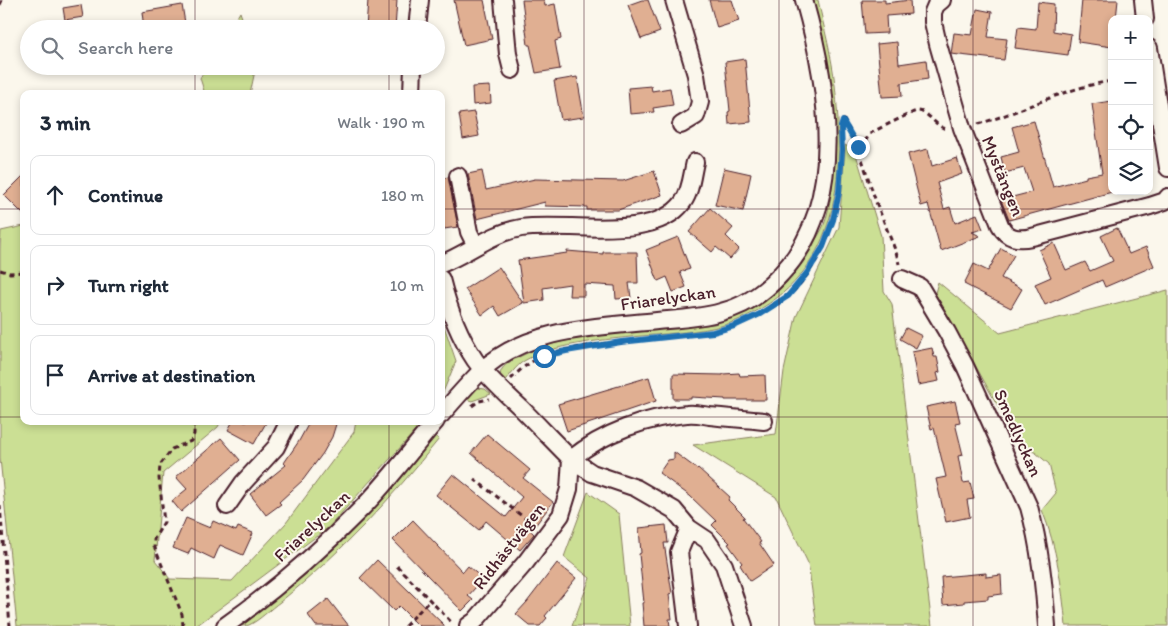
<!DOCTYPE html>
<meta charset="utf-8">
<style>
:root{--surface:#fff;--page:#f6f6f7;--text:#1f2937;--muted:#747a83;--line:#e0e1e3}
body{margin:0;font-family:Itim,sans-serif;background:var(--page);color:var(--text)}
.controls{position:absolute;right:15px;top:15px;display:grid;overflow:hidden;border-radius:10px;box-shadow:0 2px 8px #0003}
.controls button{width:45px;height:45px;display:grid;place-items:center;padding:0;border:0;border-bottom:1px solid var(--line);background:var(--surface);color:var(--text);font:25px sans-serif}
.stop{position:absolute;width:15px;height:15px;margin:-11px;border:4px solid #1f6fb2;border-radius:50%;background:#fff}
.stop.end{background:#1f6fb2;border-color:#fff;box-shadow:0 1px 5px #0008}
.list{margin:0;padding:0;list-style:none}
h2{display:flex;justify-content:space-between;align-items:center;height:65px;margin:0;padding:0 20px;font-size:21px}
h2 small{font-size:16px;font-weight:400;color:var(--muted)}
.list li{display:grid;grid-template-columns:32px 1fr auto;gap:15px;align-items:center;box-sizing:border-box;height:80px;margin:0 10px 10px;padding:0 10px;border:1px solid var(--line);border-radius:10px}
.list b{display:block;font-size:19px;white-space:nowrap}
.list em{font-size:16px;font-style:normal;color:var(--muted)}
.icon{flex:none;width:28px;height:28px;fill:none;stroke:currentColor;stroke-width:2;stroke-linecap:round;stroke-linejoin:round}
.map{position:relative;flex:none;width:1168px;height:626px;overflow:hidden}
.search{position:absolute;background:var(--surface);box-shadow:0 2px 8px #0003;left:20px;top:20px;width:425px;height:55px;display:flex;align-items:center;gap:12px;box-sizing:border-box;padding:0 18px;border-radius:28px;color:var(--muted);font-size:19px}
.panel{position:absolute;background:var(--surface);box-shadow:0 2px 8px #0003;left:20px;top:90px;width:425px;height:335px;border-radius:10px}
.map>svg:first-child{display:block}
.green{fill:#cbdf94;stroke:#8a7f60}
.building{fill:#e0af92;stroke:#4a1f2b}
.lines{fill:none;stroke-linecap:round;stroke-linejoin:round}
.minor-casing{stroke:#4a1f2b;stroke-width:20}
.path{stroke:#4a1f2b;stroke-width:3;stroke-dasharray:5 4;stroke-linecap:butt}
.minor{stroke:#fbf7ec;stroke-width:16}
.route{stroke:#1f6fb2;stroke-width:6}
.grid{fill:none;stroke:#4a1f2b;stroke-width:1;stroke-opacity:0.55}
.labels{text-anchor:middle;stroke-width:4;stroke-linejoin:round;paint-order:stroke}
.street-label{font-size:18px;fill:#4a1f2b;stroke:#fbf7ec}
</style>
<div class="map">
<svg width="1168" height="626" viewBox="0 0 1168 626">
<rect width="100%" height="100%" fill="#fbf7ec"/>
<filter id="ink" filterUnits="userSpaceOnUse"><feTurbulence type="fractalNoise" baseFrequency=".02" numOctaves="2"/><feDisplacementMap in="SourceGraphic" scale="10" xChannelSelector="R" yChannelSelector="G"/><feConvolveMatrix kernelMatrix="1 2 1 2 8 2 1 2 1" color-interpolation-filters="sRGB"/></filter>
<g filter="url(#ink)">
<path class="green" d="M812,0H818C824,28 832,57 835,85C844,168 842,260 762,308C751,314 740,320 728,324C701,333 660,334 631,337C601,340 550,345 524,361C516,366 510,375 504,383C500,379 499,374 502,369C506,363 515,359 521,356C554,339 589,337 626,333C655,330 685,327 714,324C759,311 797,282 816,239C820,233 824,226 826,219C836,182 835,143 831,105C827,69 822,35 812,0Z
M240,12L246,29H230Z
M207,66H256L250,94H205L200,78Z
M845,145L855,151L881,236L884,291L892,304L932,626H817L808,563L776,497L693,445L776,434L784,371L796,317L839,227Z
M24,226V421H221L218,427L163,473L155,560L170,579L232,581L286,523L354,432L356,421H424L329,527L196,626H17L0,458V250L1,231Z
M938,282L1000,333L1168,290V626H1066C1062,587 1057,547 1042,510L1056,493L1049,464L1036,453L1019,444L935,293Z
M441,317L456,361L441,397Z
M478,388L485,389L491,394L472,401L466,399L471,389Z
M432,434L439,439C391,499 340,554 280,602C270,609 260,620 249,625C246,626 242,626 238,626L294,583L350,532L393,488L424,449Z
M588,492L619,514L630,626H572L590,578L564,557Z"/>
<path class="building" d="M368,0H397L395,29H366Z
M454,0H484L492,39L464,45Z
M522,0H544L545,6L555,4L561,39L555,41L560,69L536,73L530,45H528Z
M642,0H648L660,32L641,39L628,5Z
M709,0H732L739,21L717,28Z
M862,0H885V3L910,0L911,14L886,16L887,33L865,34Z
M1082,0H1118L1116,19H1112V47L1078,42Z
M1038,2L1054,4L1053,31L1071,34L1068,55L1015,48L1018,27L1036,29Z
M81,5L83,17L65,20L63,8Z
M182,5L186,29H144L142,12Z
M977,9L992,12L988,37L1007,39L1004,60L951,54L954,33L972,35Z
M897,42L899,64L926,60L928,79L901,83L902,96L882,97L877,44Z
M745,59L751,122L729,124L728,112L730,111L725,62Z
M577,77L584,117L561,120L554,81Z
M490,86L491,103L473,105L472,87Z
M651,86L652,91L670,88L673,105L653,108L654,112L630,114L628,88Z
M1112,101V192L1009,220L1001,200L1032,192L1024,168L1005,173L1001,157L1019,152L1012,127L1034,121L1053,187L1086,178V176L1102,173L1092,104Z
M474,112L479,136L463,139L459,114Z
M928,149L932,166L957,158L962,174L937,183L944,209L950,207L955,223L977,214L983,229L972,232L980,236L941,251L928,204L921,206L908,154Z
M724,168L751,174L743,211L715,205Z
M482,171L486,190L535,179L623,181L654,171L662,195L618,210H587V207L545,206V202L477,219L468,174Z
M24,175V215L4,195Z
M448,177L458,227L444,229L441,212V179Z
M710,208L733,228L726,236L739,249L730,259L716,247L712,252L689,232Z
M1117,228L1129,254L1146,247L1154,266L1105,287L1102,280L1045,305L1035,284L1051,277L1039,250L1054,243L1066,270L1085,262L1090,271L1113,261L1101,236Z
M678,237L690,269L680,272L686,287L673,292L667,277L658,281L646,250Z
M1001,248L1014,255L1001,278L1022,289L1011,308L964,284L974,264L988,271Z
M567,251L603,254V252H637L638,283H629L631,298L616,299L615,286L584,284V296H569L570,284L543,288L544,300L524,303L518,260L567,253Z
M499,267L523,303L500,316L494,306L482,315L465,289Z
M906,328L922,336L916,348L900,339Z
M932,348L934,357H937L940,372L937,373L939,381L918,385L912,352Z
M739,373L740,376L765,375L766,400H725V399L691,397V399H673V374L723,375V374Z
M649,377L656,401L567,431L558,404Z
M955,401L960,422L955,423L963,455L958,456L963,483L970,482L974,499L967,500L970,517L946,522L936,479L946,477L934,428L931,429L926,407Z
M233,421H267L254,444L228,430Z
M310,421H337L332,437L323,453L303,480L279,502L281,504L266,515L250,494L286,465L284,463L299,441Z
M487,434L530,470L523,478L553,502L531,531L534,534L520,550L486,521L479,530L436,495L453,474L506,517L522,497L471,453Z
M221,438L240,460L181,512L172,501L187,489L176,477Z
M674,452L697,469L698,468L730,497L728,500L745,517L743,518L761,542L759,543L774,565L750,581L740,565L742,563L728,544L730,543L712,525L716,521L690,496L659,473L668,460L674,459Z
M186,518L210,528L213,521L236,531L238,527L253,533L243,555L220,545L214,559L191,548L188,554L173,548Z
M413,520L463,572L468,566L483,579L468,596L473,600L462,611L393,540Z
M666,525L668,543H664L672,593L669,594L672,619H669L670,626H644L642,603H644L639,554L641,553L639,528Z
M377,560L445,626H419L399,606L394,611L360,578Z
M557,563L576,578L545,616L547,618L540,626H530L516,614L527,602Z
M986,573V577L1001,575L1002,594L988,596V599L964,601V603L943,605L941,577Z
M328,599L349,626H316L308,615Z"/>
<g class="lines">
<defs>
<path id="minor" d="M503,0L508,54L512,70
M674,0L696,75L700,102L696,116L681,125
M942,0L936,5L933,12V22L938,44L962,128L1000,225C1007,239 1018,240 1032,237L1150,206L1165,201L1168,197
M1143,0L1145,19
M417,29L420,0
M1149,48L1168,168
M412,94L413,66
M458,176L469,232L476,246
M441,264C469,253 491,233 521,228C565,221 654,243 683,202C691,191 692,174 695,162
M441,279C448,307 459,336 475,360C488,378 504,392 520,407C537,424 554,442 571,459L569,489L561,515L526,562L475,621L468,626
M902,279L920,287L947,332L965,366L1029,507C1040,546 1044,586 1047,626
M441,415C454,400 468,384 482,370C528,327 599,327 657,321C679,319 701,318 721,312C745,306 765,292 781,274C848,203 828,85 804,0
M227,506L243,483L276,447L289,421
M225,626C274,591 319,552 361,509C388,482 411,450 436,421
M688,626L679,552L689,528
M744,626L724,565L707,540L689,528L674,510L636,488L592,473L571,459C603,433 646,417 687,414C695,413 703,415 710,416C728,418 746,419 764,421"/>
</defs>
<use href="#minor" class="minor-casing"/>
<path class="path" d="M0,5L2,0
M843,119L858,147L876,202L896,252L899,264
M978,124C1024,111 1063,88 1112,81
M858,147C864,144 866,139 871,133C874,131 914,111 917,111C929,111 935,127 947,129
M0,270L10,273L24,272
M771,307C776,303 783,300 788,296C815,271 831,234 838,199
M511,379C518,372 524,366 533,361C554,349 601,344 626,342
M472,406L479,401L489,399
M474,479L535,526
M0,505L10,626
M397,566L453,624
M183,626L182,614L154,546V539L164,522L159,478L160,465L172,449L191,441L194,434V421
M405,626L430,600"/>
<use href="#minor" class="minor"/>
</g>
</g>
<g class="lines" filter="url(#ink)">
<path class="route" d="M544,356L566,351L621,342L713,332L734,326L760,314L788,296L807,273L823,247L833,220L839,192L842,150L841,127L843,121L858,147"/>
</g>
<path class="grid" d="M195,0V29M389,0V29M584,0V626M779,0V626M973,0V626M195,66V94M389,66V94M0,209H24M441,209H1168M0,417H24M441,417H1168M195,421V626M389,421V626"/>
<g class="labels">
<g class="street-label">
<text transform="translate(1003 176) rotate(68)" y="6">Mystängen</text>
<text transform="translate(668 298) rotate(-8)" y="6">Friarelyckan</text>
<text transform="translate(1018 433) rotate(66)" y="6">Smedlyckan</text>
<text transform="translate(312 526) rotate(-43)" y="6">Friarelyckan</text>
<text transform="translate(509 546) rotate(-52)" y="6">Ridhästvägen</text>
</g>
</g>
</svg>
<div class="controls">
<button>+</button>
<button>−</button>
<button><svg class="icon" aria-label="locate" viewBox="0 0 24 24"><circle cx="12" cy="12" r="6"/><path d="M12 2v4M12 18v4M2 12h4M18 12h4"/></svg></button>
<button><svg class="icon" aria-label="layers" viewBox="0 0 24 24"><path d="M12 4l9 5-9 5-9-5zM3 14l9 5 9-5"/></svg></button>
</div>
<div class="stop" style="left:544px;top:356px"></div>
<div class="stop end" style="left:858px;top:147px"></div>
<div class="search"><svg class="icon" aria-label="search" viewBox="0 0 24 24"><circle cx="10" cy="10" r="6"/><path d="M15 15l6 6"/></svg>Search here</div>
<section class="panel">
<h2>3 min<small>Walk · 190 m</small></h2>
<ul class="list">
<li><svg class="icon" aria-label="ahead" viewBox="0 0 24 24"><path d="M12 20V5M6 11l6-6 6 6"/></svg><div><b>Continue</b></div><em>180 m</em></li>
<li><svg class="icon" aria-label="right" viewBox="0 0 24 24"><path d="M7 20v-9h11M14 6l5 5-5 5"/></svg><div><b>Turn right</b></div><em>10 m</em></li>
<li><svg class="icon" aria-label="arrive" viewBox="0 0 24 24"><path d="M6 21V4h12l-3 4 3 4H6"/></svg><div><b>Arrive at destination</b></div></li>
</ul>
</section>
</div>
